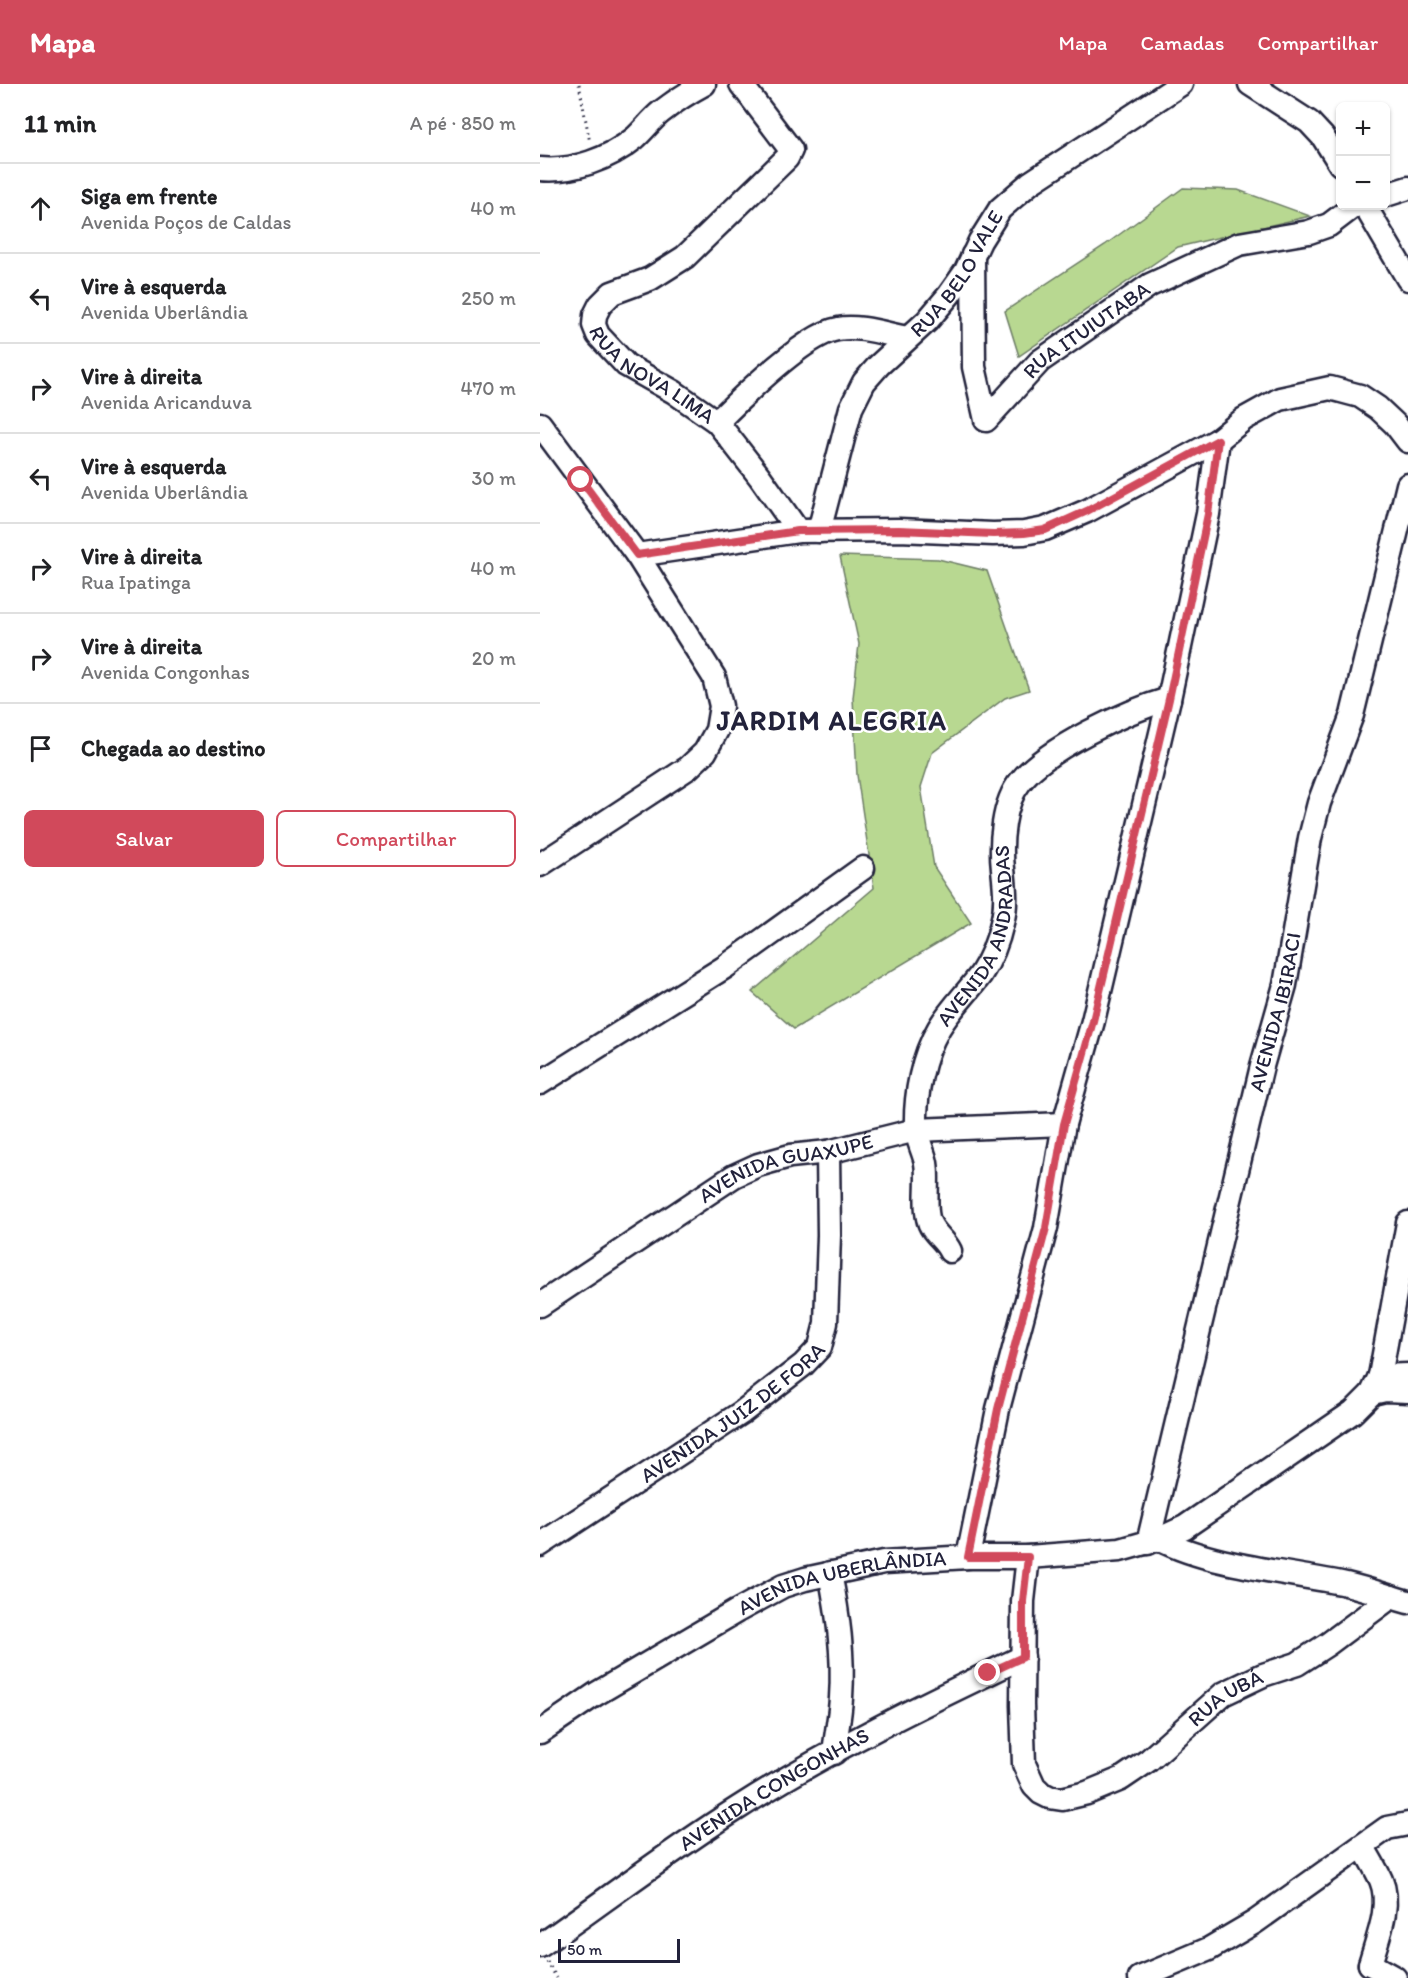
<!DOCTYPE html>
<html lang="pt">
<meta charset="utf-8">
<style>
:root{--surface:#fff;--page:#f6f6f6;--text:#202124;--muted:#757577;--line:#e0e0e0;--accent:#d1495b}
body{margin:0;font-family:Itim,sans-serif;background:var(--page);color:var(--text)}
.controls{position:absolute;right:18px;top:18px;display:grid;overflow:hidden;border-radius:9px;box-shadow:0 2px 4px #0004}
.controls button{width:54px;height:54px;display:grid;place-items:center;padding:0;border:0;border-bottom:2px solid var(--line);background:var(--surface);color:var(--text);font:30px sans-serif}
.scale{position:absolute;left:18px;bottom:15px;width:122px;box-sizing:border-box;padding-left:6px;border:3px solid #22223b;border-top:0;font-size:16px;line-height:21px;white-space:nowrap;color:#22223b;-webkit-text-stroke:4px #fff;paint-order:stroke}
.stop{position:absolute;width:18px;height:18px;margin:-14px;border:4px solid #d1495b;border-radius:50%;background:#fff}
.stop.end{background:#d1495b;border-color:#fff;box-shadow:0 2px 6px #0008}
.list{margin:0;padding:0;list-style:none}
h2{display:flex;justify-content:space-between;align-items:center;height:78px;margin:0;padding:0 24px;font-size:26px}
h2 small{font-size:20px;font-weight:400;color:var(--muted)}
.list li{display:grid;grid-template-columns:39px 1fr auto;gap:18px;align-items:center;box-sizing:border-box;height:90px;padding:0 24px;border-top:2px solid var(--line)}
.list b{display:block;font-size:22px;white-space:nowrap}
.list p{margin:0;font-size:20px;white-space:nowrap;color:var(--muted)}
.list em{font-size:20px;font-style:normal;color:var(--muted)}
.actions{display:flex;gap:12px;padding:18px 24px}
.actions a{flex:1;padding:14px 0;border:2px solid var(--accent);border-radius:9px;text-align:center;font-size:21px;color:var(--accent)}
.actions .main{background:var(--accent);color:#fff}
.icon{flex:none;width:33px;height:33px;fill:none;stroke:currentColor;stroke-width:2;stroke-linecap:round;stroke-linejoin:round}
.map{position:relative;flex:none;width:868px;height:1894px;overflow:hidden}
header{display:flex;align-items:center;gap:36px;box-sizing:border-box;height:84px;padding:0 30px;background:var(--accent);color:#fff}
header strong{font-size:28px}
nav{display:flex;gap:33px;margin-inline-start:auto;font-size:21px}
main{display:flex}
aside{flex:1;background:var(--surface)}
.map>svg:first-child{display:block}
.green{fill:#b8d891;stroke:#6d7d66;stroke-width:1.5}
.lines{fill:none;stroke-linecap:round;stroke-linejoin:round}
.minor-casing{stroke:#22223b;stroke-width:27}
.path{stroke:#22223b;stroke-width:3;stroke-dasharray:1.5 4.5;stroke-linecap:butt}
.minor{stroke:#fff;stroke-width:22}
.route{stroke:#d1495b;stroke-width:8}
.labels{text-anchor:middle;stroke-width:5;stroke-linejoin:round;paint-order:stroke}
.street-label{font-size:21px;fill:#22223b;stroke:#fff}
.district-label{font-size:27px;font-weight:bold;letter-spacing:1.5px;fill:#22223b;stroke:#fff}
</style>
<header>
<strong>Mapa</strong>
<nav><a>Mapa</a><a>Camadas</a><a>Compartilhar</a></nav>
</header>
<main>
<aside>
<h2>11 min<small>A pé · 850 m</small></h2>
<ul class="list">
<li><svg class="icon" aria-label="ahead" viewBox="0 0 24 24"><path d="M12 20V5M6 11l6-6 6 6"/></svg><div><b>Siga em frente</b><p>Avenida Poços de Caldas</p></div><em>40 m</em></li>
<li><svg class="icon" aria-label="left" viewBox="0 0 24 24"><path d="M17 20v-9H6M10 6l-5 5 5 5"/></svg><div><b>Vire à esquerda</b><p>Avenida Uberlândia</p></div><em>250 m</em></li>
<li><svg class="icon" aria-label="right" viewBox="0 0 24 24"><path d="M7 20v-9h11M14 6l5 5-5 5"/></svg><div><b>Vire à direita</b><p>Avenida Aricanduva</p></div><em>470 m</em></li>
<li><svg class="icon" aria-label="left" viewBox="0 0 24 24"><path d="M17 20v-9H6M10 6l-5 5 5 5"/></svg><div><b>Vire à esquerda</b><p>Avenida Uberlândia</p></div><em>30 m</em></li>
<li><svg class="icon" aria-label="right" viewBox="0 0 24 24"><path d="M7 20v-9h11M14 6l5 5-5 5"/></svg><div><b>Vire à direita</b><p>Rua Ipatinga</p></div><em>40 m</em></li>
<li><svg class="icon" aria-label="right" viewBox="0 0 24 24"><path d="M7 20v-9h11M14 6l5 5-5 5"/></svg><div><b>Vire à direita</b><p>Avenida Congonhas</p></div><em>20 m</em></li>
<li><svg class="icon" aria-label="arrive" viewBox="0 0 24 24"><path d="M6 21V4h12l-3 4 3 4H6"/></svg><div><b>Chegada ao destino</b></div></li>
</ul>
<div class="actions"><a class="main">Salvar</a><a>Compartilhar</a></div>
</aside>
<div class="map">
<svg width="868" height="1894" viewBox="0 0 868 1894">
<rect width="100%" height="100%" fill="#fff"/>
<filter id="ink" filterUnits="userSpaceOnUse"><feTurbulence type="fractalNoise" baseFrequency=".0167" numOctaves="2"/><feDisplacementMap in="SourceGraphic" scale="12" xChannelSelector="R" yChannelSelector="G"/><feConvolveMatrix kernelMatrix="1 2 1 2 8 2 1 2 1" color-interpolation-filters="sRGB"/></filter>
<g filter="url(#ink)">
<path class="green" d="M643,104L698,106L770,132L638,163L479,272L465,227L565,161Z
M300,472L398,475L447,487L489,606L465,614L392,669L381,703L394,783L431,839L254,945L212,908L334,804L317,691L313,614L319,560Z"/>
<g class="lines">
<defs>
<g id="minor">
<path id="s1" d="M201,0L251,66L247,74L145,173L110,195L72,209L60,221L55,231L54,241L58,251L86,281L134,308L177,338L220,393L258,447"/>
<path d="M710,0L769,38L783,53L800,80"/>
<path d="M0,85C33,88 69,75 95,54C104,46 112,35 121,28C135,17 149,8 164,0"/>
<path d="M846,111L868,104"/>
<path d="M825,122L868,195"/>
<path id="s2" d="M433,171L434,283L446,336L500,277L610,201L699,160L769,148L789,141L814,122"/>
<path d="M177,338C201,314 266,250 298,245C320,241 345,250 367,254"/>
<path d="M0,340L97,471L174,593L181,622L177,646L165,668L148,684L0,781"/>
<path id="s3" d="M279,447L311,324L324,298L339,281L387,237L409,211L426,187L440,157L460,125L490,99L641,0"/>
<path d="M97,471L258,447L359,446L453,450L484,449L505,445L547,427L678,356L704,335L740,315L790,304L820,312L838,324L855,340L868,357"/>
<path d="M0,999L185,883L323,784"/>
<path id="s4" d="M410,1167C404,1154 391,1149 388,1134C384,1117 389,1097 386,1079C384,1068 377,1056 376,1044C375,1011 382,973 399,944C411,924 428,908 441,890C451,875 458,857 462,839C467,821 465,804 463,785C460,759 463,719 480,698C506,664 587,627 629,615"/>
<path id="s5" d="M0,1221L194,1092L218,1081L250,1072L288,1068L376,1046L524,1040"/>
<path d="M840,1292L868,1139"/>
<path d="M832,1309L845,1306L868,1307"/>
<path d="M619,1455C670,1482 749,1488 806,1500C827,1505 847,1512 868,1518"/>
<path id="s6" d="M608,1459L722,982L745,901L770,754L779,719L812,631L868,401"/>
<path id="s7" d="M0,1461L201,1329L263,1281L280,1263L286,1239L289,1151L288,1068"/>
<path d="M428,1473L458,1325L506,1144L524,1040L553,937L629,615L668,430L678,356"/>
<path id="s8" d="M488,1473L483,1517L482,1621L484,1680L494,1702L501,1709L509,1713L522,1715L547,1709L581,1695L609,1676L683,1610L723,1591L757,1580L788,1560L851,1513"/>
<path d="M290,1489C298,1530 304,1571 301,1614C300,1632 296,1651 294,1669"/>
<path id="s9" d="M0,1648L56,1610L197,1527L243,1502L265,1495L344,1478L428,1473H488L580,1466L619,1455L645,1443L813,1328L832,1309L840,1292L868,1291"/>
<path d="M823,1763C829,1774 836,1785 841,1796C852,1822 837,1855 830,1880"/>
<path id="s10" d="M0,1862C66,1816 130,1767 198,1724C289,1666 386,1619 483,1573"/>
<path d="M830,1880L855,1894"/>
<path d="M600,1894L669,1865L715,1838L847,1744L868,1740"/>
</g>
</defs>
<use href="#minor" class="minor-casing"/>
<path class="path" d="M39,0L50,59
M7,1878L17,1894"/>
<use href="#minor" class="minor"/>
</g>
</g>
<g class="lines" filter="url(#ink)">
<path class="route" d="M41,396L97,471L258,447L359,446L453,450L484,449L505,446L547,427L678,356L668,430L629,615L553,937L524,1040L506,1144L458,1325L428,1473H488L483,1517V1573L448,1589"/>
</g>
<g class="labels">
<g class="street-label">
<text dy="7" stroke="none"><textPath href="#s3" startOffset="300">RUA BELO VALE</textPath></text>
<text dy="7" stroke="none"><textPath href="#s2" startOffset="302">RUA ITUIUTABA</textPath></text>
<text dy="7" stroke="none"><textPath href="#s1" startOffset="432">RUA NOVA LIMA</textPath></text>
<text dy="7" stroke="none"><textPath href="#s4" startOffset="339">AVENIDA ANDRADAS</textPath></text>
<text dy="7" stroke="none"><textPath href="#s6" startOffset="546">AVENIDA IBIRACI</textPath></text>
<text dy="7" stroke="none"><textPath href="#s5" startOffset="285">AVENIDA GUAXUPÉ</textPath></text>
<text dy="7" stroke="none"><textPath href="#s7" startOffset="234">AVENIDA JUIZ DE FORA</textPath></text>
<text dy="7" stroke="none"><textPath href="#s9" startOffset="342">AVENIDA UBERLÂNDIA</textPath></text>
<text dy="7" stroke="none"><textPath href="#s8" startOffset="459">RUA UBÁ</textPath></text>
<text dy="7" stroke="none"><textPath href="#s10" startOffset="282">AVENIDA CONGONHAS</textPath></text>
</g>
<g class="district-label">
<text x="292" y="646">JARDIM ALEGRIA</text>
</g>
</g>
</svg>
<div class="controls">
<button>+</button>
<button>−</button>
</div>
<div class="scale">50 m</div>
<div class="stop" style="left:41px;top:396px"></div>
<div class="stop end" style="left:448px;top:1589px"></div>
</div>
</main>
